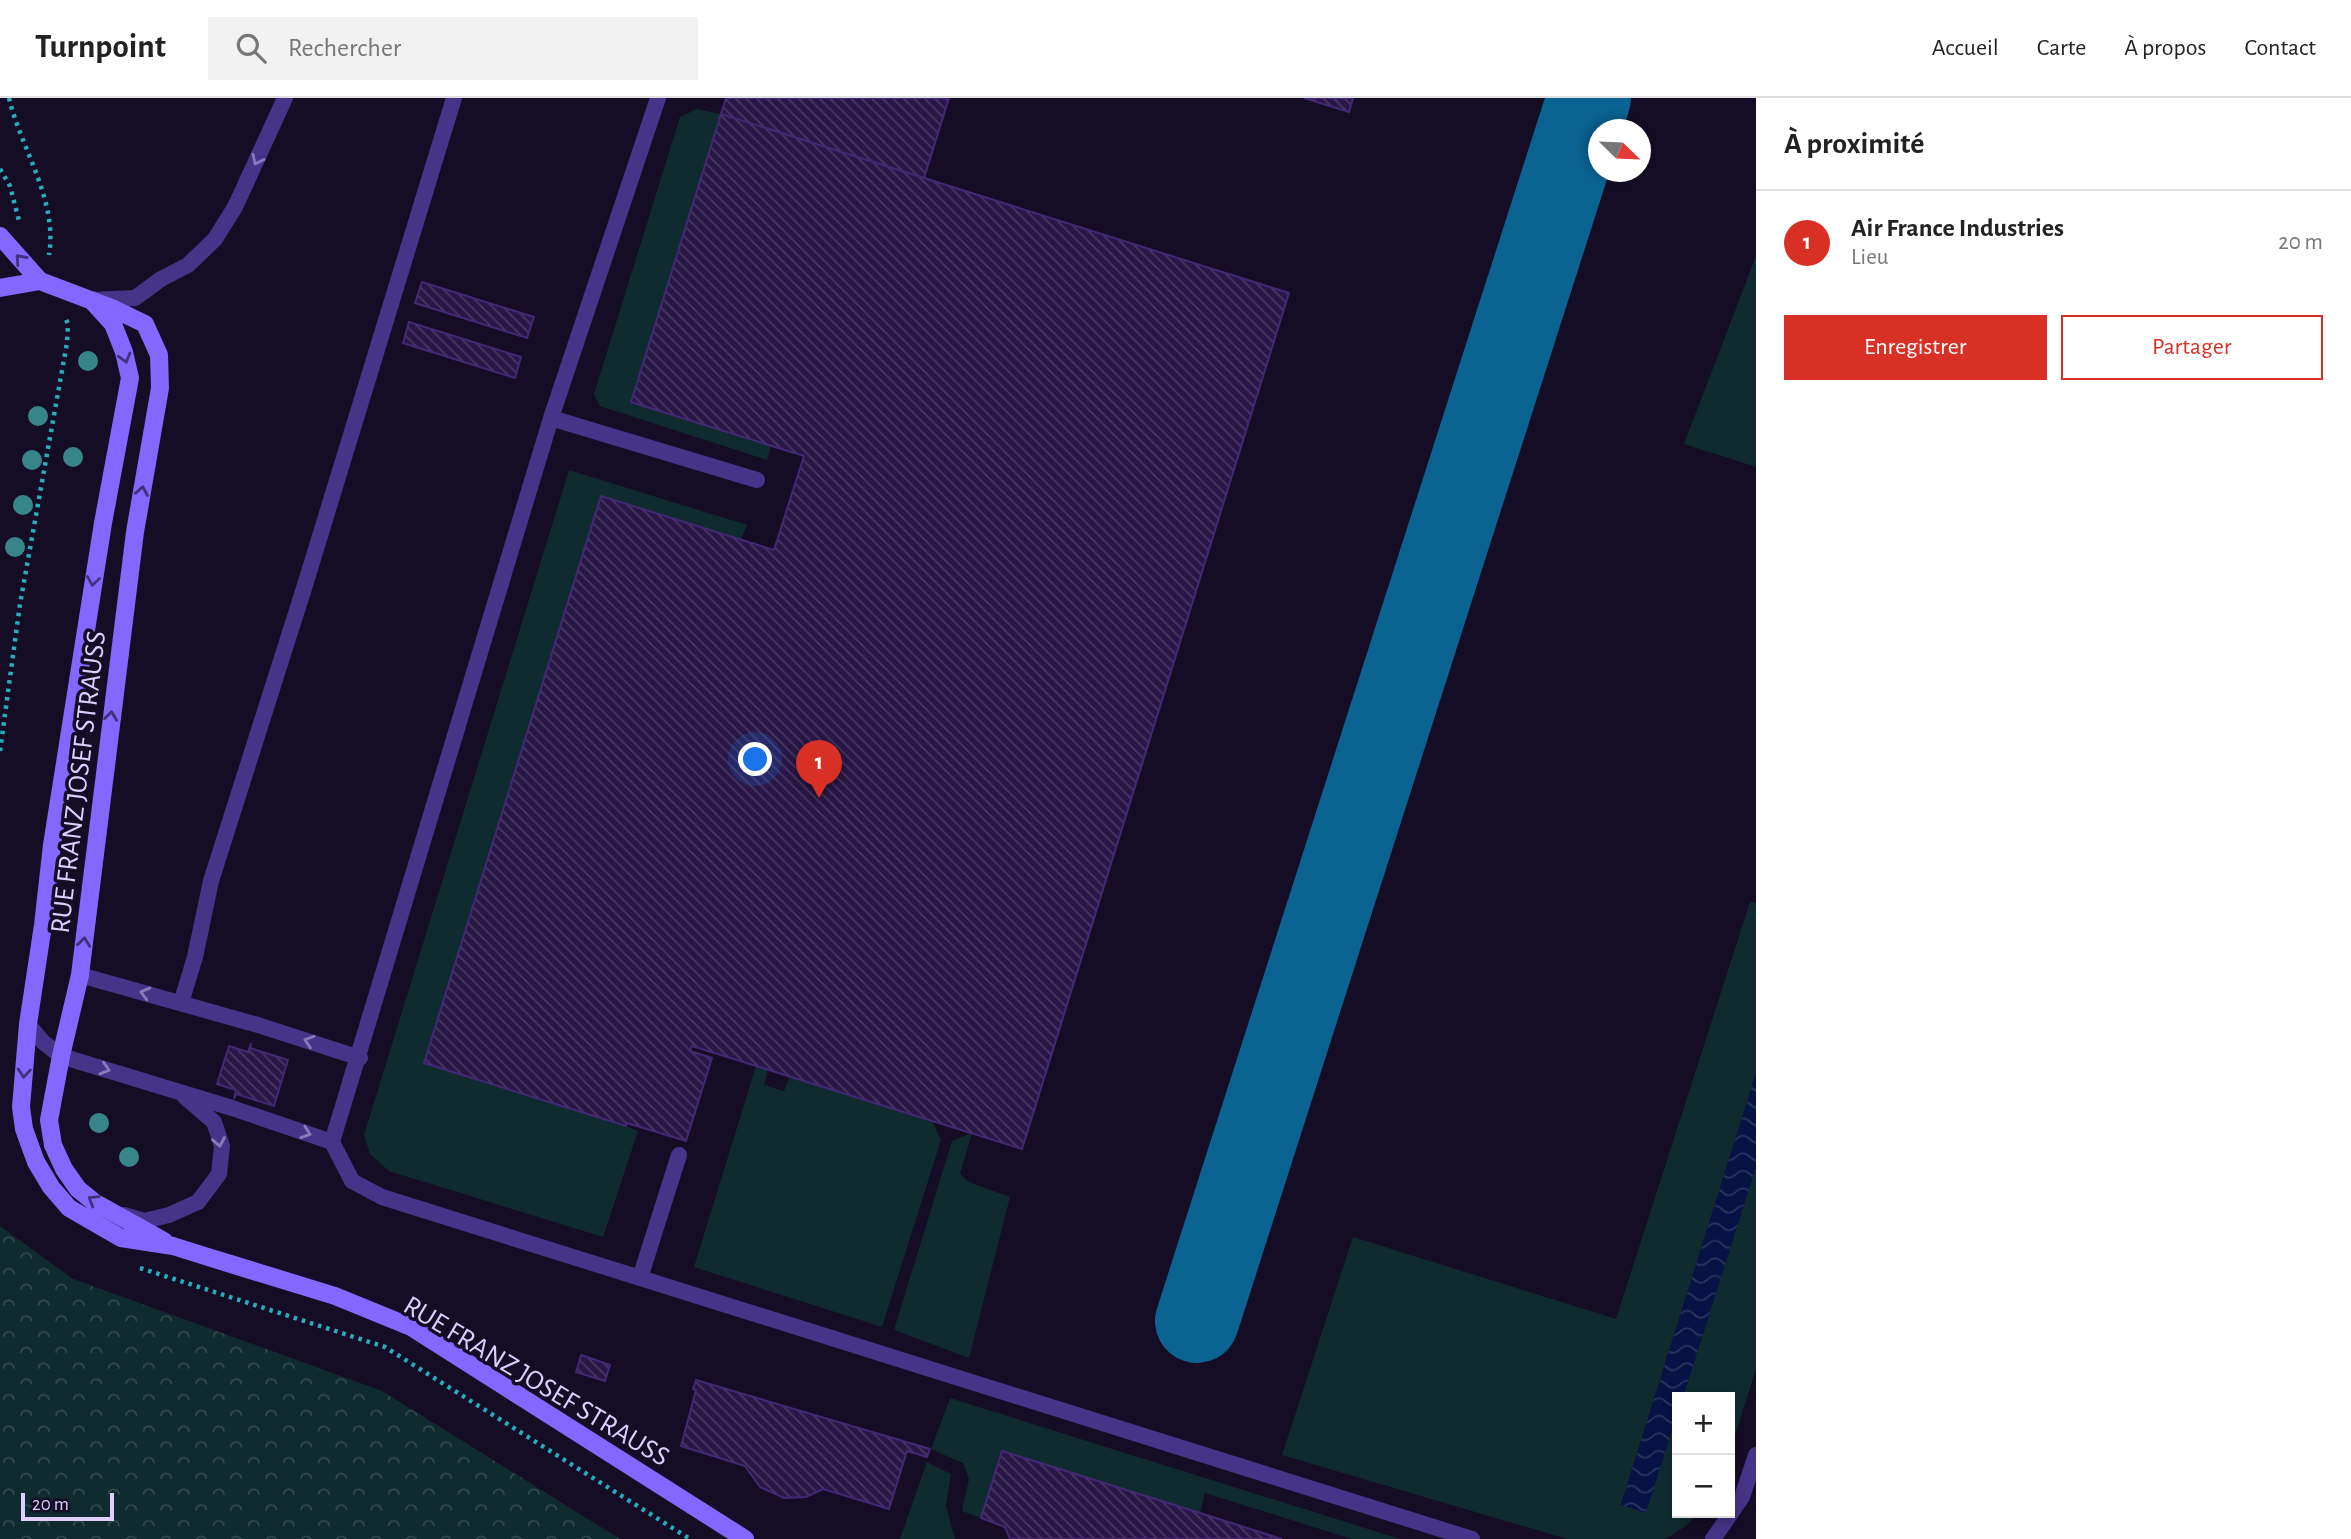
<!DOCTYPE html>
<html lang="fr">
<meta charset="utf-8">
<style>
:root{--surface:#fff;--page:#f2f2f2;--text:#222;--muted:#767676;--line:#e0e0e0;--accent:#d93025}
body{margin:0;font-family:"Alegreya Sans",sans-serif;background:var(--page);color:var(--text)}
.controls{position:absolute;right:21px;bottom:21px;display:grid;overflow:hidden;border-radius:0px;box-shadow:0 4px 10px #0003}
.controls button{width:63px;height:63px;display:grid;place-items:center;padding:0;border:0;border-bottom:2px solid var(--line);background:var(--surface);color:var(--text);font:35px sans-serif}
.compass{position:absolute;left:1588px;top:21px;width:63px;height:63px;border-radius:50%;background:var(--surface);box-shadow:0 4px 10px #0003;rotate:113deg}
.scale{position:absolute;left:21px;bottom:18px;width:93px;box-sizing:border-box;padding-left:7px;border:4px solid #ddd0ff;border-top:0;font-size:19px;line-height:24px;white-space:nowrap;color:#ddd0ff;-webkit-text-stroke:5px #150d25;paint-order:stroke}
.you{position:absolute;left:756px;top:662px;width:24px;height:24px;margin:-18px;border:5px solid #fff;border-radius:50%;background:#1a73e8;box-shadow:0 0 0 10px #1a73e833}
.badge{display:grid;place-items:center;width:46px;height:46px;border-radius:50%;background:var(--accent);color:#fff;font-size:23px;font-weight:700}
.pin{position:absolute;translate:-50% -58px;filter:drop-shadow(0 2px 4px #0008)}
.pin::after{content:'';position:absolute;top:37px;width:24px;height:21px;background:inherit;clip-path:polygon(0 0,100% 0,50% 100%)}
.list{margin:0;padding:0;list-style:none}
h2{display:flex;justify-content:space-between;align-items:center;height:91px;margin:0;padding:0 28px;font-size:30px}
h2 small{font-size:23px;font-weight:400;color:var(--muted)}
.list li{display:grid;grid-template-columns:46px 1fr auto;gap:21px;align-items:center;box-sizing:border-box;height:105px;padding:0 28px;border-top:2px solid var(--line)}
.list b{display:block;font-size:26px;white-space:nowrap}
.list p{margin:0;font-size:23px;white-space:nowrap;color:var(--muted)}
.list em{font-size:23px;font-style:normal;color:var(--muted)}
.actions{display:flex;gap:14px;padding:21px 28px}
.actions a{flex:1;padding:16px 0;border:2px solid var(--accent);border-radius:0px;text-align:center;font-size:24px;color:var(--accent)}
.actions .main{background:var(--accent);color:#fff}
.icon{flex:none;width:38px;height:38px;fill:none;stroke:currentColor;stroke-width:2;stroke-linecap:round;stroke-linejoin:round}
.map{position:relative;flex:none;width:1756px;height:1441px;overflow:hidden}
header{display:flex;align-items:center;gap:42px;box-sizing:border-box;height:98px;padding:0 35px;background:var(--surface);border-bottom:2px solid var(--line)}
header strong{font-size:33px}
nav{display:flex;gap:38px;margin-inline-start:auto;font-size:24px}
.search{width:490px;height:63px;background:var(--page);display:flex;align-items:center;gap:18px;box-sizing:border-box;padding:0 24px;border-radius:0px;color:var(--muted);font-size:26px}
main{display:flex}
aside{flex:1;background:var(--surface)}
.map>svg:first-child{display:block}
.grass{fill:#0f2b2f}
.forest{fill:url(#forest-crowns)}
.water{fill:url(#water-waves)}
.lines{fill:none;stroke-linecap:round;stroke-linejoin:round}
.taxiway{stroke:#0a6390;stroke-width:84}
.building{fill:url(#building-back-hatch);stroke:#432875;stroke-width:2}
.path{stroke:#26aebe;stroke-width:4.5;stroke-dasharray:3.5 5;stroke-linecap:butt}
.lane{stroke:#453487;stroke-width:16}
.secondary{stroke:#8467ff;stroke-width:18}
.tree{fill:#388589}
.oneway{stroke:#897abd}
.oneway2{stroke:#41317c}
.labels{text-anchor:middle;stroke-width:7;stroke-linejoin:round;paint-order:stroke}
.street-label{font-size:28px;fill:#ddd0ff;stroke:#150d25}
</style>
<header>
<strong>Turnpoint</strong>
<div class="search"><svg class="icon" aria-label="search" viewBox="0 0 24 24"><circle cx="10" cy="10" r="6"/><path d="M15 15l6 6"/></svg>Rechercher</div>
<nav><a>Accueil</a><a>Carte</a><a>À propos</a><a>Contact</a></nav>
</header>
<main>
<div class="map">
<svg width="1756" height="1441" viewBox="0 0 1756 1441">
<defs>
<pattern id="forest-crowns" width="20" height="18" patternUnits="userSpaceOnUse" patternTransform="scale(1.75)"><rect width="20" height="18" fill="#0f2b2f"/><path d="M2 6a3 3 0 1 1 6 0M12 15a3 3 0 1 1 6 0" fill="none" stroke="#32494e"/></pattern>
<pattern id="water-waves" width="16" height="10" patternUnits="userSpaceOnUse" patternTransform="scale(1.75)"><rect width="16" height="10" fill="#061344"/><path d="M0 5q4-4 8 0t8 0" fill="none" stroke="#2a3460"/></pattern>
<pattern id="building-back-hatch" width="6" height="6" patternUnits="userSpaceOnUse" patternTransform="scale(1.75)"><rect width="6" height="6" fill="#291747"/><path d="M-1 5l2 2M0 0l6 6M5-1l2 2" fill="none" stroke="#483863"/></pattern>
</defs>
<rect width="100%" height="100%" fill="#150d25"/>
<path class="grass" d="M697,11L721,16L771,348L767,362L600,308L594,296L680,19Z
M1756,158V369L1684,346Z
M569,372L747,427L741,441L601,398L424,964L626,1028L638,1033L603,1139L389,1073L370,1056L364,1037Z
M1750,804L1756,805V975L1621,1406L1646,1414L1677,1316V1415H1698L1687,1427L1666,1441H1567L1282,1357L1353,1139L1616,1221Z
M756,968L768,971L764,987L784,993L790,978L932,1023L941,1042L882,1229L694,1169Z
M972,1035L960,1076L969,1084L1010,1099L969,1260L894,1232L952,1043Z
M1756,1069V1271L1730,1353V1299H1683Z
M950,1300L1400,1441H1352L1205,1395L1200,1415L1002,1354L981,1420L962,1413L969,1381L963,1365L931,1351Z
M927,1364L951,1376L946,1408L955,1441H900Z"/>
<path class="forest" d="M0,1128L73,1181L382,1293L620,1441H0Z"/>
<path class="water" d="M1756,975V1069L1683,1299H1677V1316L1646,1415L1621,1407Z"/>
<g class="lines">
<path class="taxiway" d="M1197,1223L1589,0"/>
</g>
<path class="building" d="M726,0H949L924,80L721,16Z
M1304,0H1353L1349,14Z
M721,16L1289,195L1022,1051L692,948L690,953L712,960L686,1043L627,1025L626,1028L424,965L601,398L774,452L804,358L631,304Z
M422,184L534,219L527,240L415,205Z
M409,224L521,259L515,280L403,245Z
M251,945L250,950L288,962L274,1008L236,996L234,1001L236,992L217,986L229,948L248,954Z
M581,1257L610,1267L605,1283L576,1274Z
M696,1282L930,1351L927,1359L907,1353L889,1411L823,1391L806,1399L784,1400L760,1389L745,1368L681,1348L696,1292L693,1291Z
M1002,1353L1200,1415L1282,1441H1010L1005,1429L981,1420Z"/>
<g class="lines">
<path class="path" d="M9,0C21,51 58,102 49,157
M0,71L10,88L19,123
M0,653L20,506L67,245L68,226L65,219
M140,1170L385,1249L690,1441"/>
<path class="lane" d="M658,0L551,320L332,1044L352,1083L382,1099L1472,1441
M91,202L135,200L161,181L188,167L215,141L235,109L285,0
M551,320L757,382
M80,877L258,927L360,960
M181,905L195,859L211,783L305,487L454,0
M28,926L43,944L61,958L232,1010L332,1044
M124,1117L144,1123L169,1117L198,1104L219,1076L222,1048L214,1024L185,999
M640,1180L679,1057
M1713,1441L1742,1399L1756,1357"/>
<path class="secondary" d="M0,138L40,183L114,211L145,226L159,257L160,290L135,434L80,877L61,958L49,1022L53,1047L64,1071L78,1091L94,1104L164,1143
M0,190L40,183
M91,202L113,226L124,254L130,280L103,425L52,747L43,827L28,926L21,1009L24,1031L36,1064L51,1089L69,1110L121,1140L173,1148L208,1159L335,1198L411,1229L745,1441"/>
</g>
<g class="tree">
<circle cx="88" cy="263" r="10"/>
<circle cx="38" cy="318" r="10"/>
<circle cx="73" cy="359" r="10"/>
<circle cx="32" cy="362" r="10"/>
<circle cx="23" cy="407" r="10"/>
<circle cx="15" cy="449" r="10"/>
<circle cx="99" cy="1025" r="10"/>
<circle cx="129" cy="1059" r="10"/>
</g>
<defs><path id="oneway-chevron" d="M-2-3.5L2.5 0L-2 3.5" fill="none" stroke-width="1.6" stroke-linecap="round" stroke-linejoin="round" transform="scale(1.75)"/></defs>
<g class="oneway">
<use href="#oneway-chevron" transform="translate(257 62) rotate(115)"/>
<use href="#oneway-chevron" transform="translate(145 895) rotate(-165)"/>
<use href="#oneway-chevron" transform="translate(309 943) rotate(-162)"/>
<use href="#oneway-chevron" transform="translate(105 971) rotate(17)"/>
<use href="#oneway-chevron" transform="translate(306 1035) rotate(19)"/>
<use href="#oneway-chevron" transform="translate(219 1044) rotate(80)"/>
</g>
<g class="oneway2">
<use href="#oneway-chevron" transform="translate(20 161) rotate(-132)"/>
<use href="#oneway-chevron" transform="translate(125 260) rotate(75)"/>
<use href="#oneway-chevron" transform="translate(142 393) rotate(-80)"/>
<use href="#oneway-chevron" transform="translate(93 483) rotate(99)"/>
<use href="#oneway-chevron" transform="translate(111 618) rotate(-83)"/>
<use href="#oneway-chevron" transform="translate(84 844) rotate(-83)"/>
<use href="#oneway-chevron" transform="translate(24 975) rotate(95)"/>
<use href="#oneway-chevron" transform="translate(93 1102) rotate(-148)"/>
</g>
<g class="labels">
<g class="street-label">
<text transform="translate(77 684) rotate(-83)" y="10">RUE FRANZ JOSEF STRAUSS</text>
<text transform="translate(537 1282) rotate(31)" y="10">RUE FRANZ JOSEF STRAUSS</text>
</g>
</g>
</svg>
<div class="controls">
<button>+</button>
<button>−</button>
</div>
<svg class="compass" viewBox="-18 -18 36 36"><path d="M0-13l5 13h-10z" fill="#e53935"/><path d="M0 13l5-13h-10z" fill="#767676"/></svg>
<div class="scale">20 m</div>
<div class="you"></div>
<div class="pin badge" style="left:819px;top:700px">1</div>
</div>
<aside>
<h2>À proximité<small></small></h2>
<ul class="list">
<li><span class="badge">1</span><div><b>Air France Industries</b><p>Lieu</p></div><em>20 m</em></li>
</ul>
<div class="actions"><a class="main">Enregistrer</a><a>Partager</a></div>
</aside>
</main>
